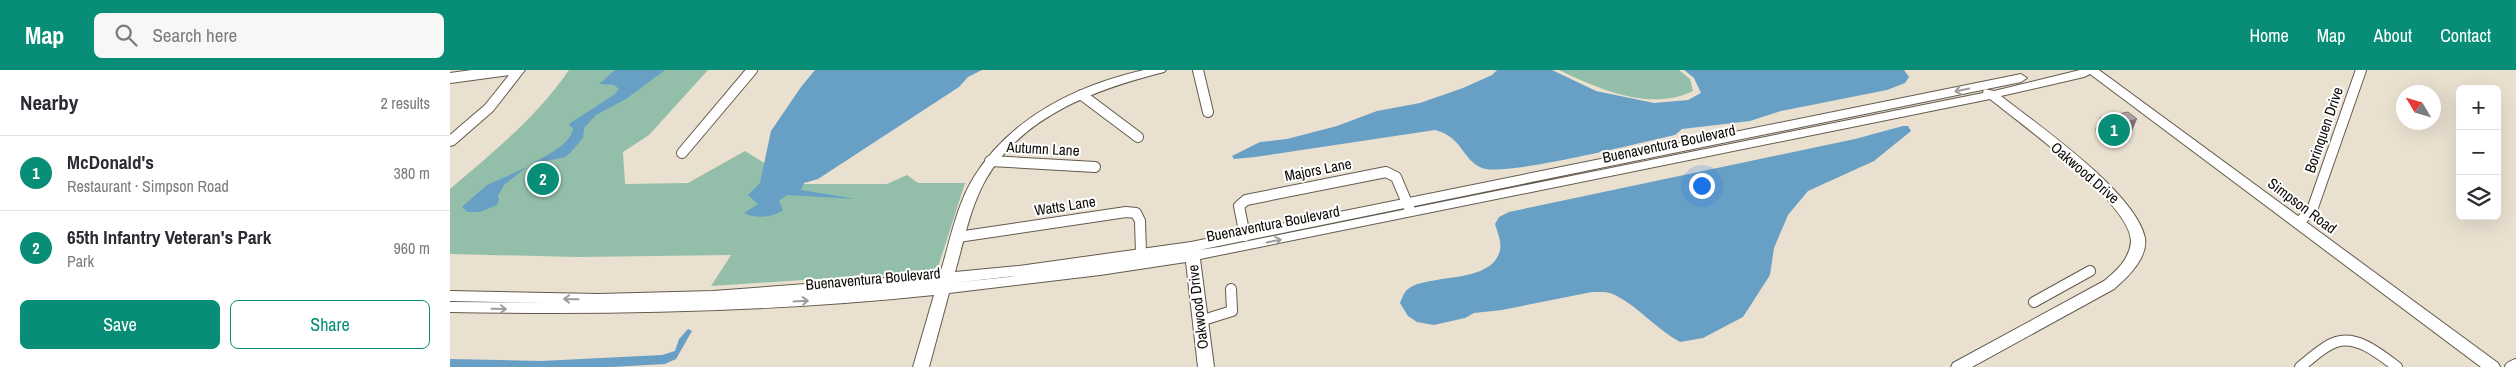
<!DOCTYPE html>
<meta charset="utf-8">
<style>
:root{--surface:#fff;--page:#f7f7f7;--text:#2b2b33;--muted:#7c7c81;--line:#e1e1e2;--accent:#088e76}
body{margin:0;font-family:"Archivo Narrow",sans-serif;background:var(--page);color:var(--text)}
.controls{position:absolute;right:15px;top:15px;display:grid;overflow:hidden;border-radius:8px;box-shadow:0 5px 20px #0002}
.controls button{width:45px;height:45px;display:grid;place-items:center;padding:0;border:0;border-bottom:1px solid var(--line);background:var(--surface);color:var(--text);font:25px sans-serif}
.compass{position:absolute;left:1946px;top:15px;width:45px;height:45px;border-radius:50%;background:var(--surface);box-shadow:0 5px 20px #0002;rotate:308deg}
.you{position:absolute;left:1251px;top:115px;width:18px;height:18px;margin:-12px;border:4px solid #fff;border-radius:50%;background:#1a73e8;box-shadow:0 0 0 8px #1a73e833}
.badge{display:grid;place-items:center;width:32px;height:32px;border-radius:50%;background:var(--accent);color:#fff;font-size:16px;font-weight:700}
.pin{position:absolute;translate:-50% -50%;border:2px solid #fff;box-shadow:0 1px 5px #0006}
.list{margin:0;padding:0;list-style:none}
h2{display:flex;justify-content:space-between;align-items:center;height:65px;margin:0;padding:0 20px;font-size:21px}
h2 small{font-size:16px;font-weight:400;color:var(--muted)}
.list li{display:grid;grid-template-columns:32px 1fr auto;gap:15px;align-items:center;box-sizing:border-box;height:75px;padding:0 20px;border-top:1px solid var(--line)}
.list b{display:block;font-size:19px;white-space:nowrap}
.list p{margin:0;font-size:16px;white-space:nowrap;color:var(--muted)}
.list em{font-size:16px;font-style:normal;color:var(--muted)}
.actions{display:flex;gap:10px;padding:15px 20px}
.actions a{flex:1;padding:11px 0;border:1px solid var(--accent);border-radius:8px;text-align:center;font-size:18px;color:var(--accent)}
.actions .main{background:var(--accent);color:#fff}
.icon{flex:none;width:28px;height:28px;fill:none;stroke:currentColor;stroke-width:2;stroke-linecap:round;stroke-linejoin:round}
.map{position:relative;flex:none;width:2066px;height:297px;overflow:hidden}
header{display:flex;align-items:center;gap:30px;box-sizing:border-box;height:70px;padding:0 25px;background:var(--accent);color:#fff}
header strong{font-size:24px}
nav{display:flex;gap:28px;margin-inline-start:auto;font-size:18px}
.search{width:350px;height:45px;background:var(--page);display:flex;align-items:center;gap:12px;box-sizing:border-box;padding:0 18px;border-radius:8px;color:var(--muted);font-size:19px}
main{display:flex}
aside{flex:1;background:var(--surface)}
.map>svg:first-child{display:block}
.green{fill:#93bfaa}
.water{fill:#689fc5}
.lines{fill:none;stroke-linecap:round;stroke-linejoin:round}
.street-casing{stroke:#635a4d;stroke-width:12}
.secondary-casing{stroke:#635a4d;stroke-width:2}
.street{stroke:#fff;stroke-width:10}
.secondary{fill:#fff;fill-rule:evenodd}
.wall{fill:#9c8c91}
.shaded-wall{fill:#7f7276}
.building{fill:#b5a3a9;stroke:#7f7276}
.oneway{stroke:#9f9d9b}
.labels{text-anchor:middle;stroke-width:4;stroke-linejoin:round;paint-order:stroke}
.street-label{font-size:15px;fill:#0e0b06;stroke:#fff}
</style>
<header>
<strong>Map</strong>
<div class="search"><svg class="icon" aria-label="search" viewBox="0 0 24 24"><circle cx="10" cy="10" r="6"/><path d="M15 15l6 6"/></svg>Search here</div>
<nav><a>Home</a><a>Map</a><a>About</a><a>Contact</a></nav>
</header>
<main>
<aside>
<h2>Nearby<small>2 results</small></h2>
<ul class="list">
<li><span class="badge">1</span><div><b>McDonald's</b><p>Restaurant · Simpson Road</p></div><em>380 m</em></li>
<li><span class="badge">2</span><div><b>65th Infantry Veteran's Park</b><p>Park</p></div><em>960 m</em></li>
</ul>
<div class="actions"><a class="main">Save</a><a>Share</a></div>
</aside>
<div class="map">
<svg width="2066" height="297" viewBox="0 0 2066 297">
<rect width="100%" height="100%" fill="#eae0d0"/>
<path class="green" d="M119,0H258L199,65L173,82L175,114L238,113L295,81L348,114H437L457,105L468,113H515L489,194L484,199L476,202L261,216L281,185L127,187L0,184V119C43,82 87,47 119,0Z
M1109,0H1229L1240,9L1243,21C1201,42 1148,19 1109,0Z"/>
<path class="water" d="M165,0H215L176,29L146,45L134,58L133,68L120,83L115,87L82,94C96,85 119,76 123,59L119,54L165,24L169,19L164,15L149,14Z
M365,0H532L518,7L509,17L368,109L354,113L351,120L406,129L337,125L329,131L333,140C322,148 306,149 294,143L308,134L298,125L310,113L321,61L351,17Z
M1047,0H1102L1146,21L1204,33L1238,30L1251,23L1244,8L1234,0H1454L1459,7L1455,13L1437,20L1331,41L1300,51L1232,59L1225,65C1193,72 1055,107 1032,98C1012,90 1013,67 985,60L805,87L784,89L782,86L810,72L837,69L887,56L927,41L970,33L1013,18L1042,5Z
M1453,56H1458L1461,61L1424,91L1358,121L1338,145L1324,178L1320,205L1293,247L1253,268L1230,272C1206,259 1189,237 1165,225C1158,221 1150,222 1142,222L1052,240L1024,243L1015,248L984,255L967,252L958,246L950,233C952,228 954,222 958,219C979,203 1042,215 1050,180C1052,172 1047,161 1045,154L1049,147L1059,142L1405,69Z
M77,97L54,115L48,126L49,129L47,135L30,142H18L12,137L37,115Z
M238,259L242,261L226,289L215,294L162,297H0V289L91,291L212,285L225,281L229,269Z"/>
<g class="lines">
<defs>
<path id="street" d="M748,0L758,42
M0,8L59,0
M632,25L688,67
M232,83L302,0
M540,91L645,97
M1848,153L1862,140L1911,0
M795,166L789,136L796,130L936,102L946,107L960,140
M508,167L676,142L686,143L690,151L691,183
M1584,232L1640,201
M750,251L782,241L781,219
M1850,297C1861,289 1873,276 1886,272C1908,265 1931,285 1947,297
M2060,297L2066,294"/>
<path id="secondary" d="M63,0H75L43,41L4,75L0,76V65L35,35Z
M694,0H716L714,2C647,19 573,45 536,109C520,137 514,171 505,202L569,196L741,172L1571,4L1577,8L1571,12L749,180L769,177L1533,23L1534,19L1544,21L1630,0H1649L2048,293L2050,297H2031L1640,4L1634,7L1551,26C1588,55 1686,123 1695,168C1698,188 1678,207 1664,219L1522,297H1501L1503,293L1654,211C1666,201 1680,189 1681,171C1681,134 1570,53 1540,29L750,189L764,297H748L736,192L650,205L499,223L479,297H463L484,225C323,242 162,245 0,242V232L99,233L0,231V221L149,224L263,221L490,204C500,172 506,136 524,107C561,47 628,15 694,0ZM564,206L558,207L502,213Z"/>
</defs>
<use href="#street" class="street-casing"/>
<use href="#secondary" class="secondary-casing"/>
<use href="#street" class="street"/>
<use href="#secondary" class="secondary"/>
</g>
<path class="wall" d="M1650,48L1682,61L1660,67H1654L1645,60Z"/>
<path class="shaded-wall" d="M1687,49L1682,61L1660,67L1665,55Z"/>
<path class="building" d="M1678,42L1687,49L1665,55H1659L1650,48Z"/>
<defs><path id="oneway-shaft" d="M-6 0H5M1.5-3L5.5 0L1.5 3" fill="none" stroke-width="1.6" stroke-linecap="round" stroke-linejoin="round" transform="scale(1.25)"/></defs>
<g class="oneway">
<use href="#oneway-shaft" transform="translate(1512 20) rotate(168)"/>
<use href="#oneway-shaft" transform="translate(824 171) rotate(-11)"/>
<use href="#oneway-shaft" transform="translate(121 229) rotate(-179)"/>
<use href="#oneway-shaft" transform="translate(351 231) rotate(-3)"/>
<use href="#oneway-shaft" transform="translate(49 239) rotate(1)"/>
</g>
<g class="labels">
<g class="street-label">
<text transform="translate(1874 60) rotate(-71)" y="5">Borinquen Drive</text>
<text transform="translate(1219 74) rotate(-12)" y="5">Buenaventura Boulevard</text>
<text transform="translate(593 79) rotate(3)" y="5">Autumn Lane</text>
<text transform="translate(868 100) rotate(-11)" y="5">Majors Lane</text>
<text transform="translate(1635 103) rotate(41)" y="5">Oakwood Drive</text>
<text transform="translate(615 136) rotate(-9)" y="5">Watts Lane</text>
<text transform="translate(1852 136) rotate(37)" y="5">Simpson Road</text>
<text transform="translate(823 154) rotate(-11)" y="5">Buenaventura Boulevard</text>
<text transform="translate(423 209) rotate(-5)" y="5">Buenaventura Boulevard</text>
<text transform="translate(748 237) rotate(-97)" y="5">Oakwood Drive</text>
</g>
</g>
</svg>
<div class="controls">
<button>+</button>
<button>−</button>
<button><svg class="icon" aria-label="layers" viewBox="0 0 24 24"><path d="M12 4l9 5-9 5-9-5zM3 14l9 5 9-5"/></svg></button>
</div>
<svg class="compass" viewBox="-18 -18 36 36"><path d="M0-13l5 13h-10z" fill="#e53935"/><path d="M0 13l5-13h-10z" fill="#7c7c81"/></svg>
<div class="you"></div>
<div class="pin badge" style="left:1664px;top:60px">1</div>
<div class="pin badge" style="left:93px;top:109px">2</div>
</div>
</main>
